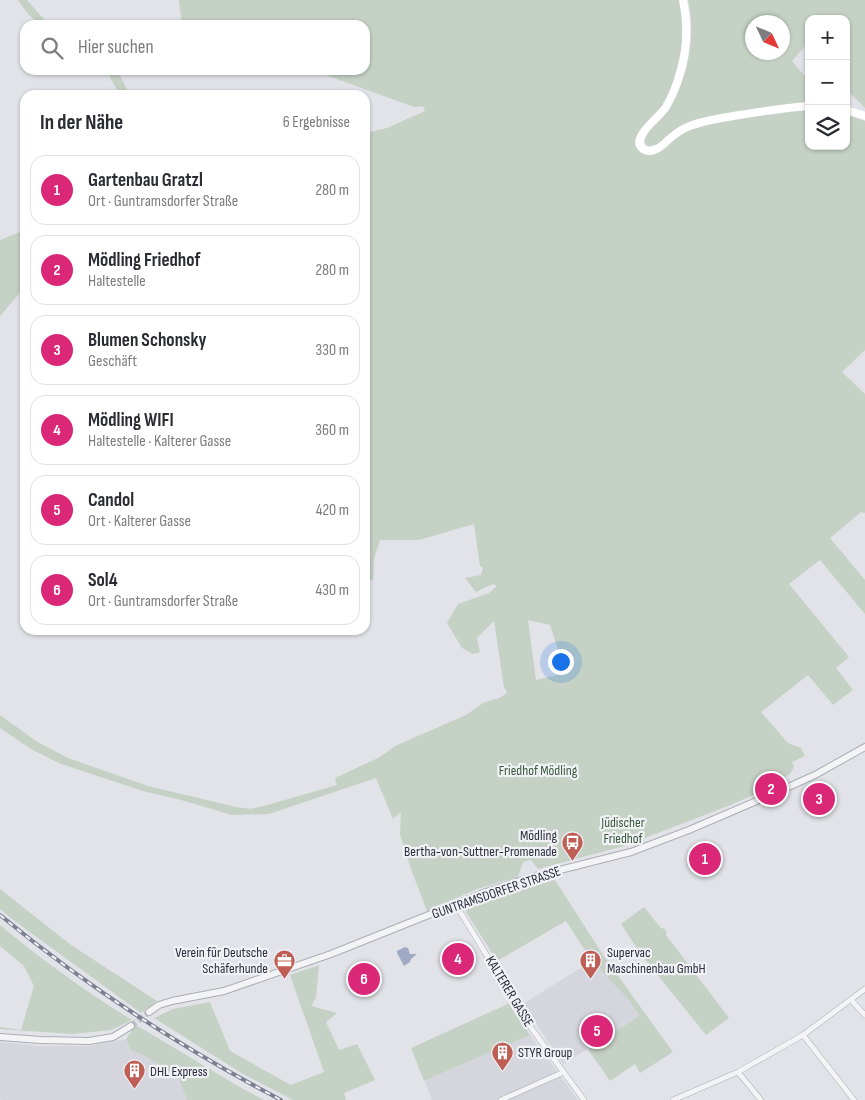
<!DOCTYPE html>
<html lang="de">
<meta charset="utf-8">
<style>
:root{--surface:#fff;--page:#f7f7f7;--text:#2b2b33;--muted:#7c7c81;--line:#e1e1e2;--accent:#db2777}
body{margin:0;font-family:"Sofia Sans Condensed",sans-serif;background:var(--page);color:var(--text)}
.controls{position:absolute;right:15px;top:15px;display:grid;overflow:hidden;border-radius:10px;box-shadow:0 1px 4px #0004}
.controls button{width:45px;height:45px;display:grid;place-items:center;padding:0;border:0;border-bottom:1px solid var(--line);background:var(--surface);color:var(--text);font:25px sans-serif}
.compass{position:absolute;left:745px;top:15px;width:45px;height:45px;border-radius:50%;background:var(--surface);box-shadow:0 1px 4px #0004;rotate:134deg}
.you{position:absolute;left:560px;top:661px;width:18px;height:18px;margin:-12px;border:4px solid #fff;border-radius:50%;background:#1a73e8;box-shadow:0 0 0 8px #1a73e833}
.badge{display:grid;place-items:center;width:32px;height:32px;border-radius:50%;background:var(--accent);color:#fff;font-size:16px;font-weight:700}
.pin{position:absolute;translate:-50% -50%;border:2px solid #fff;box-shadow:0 1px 5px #0006}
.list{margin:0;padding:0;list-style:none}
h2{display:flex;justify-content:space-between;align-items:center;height:65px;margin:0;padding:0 20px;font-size:21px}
h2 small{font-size:16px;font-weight:400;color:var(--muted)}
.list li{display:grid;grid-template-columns:32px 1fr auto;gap:15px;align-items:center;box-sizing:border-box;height:70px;margin:0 10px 10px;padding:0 10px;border:1px solid var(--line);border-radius:15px}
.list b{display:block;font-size:19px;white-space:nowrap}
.list p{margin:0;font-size:16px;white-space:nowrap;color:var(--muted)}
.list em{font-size:16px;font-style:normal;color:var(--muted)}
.icon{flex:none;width:28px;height:28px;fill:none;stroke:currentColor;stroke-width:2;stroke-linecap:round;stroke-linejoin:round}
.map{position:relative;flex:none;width:865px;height:1100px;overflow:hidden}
.search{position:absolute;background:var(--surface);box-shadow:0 1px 4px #0004;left:20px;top:20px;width:350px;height:55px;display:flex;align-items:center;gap:12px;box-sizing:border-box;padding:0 18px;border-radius:15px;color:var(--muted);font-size:19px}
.panel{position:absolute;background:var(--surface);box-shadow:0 1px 4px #0004;left:20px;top:90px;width:350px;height:545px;border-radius:15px}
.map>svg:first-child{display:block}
.built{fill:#d4d5dd}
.green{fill:#c4d1c4;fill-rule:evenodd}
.water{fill:#a1aac4}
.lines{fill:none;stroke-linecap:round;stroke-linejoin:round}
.tertiary-tunnel{stroke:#bebfc6;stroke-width:6;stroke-dasharray:6 3;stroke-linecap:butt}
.minor-casing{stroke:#abadb5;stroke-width:6}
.tertiary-casing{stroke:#abadb5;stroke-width:8}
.minor{stroke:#f4f4f7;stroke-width:5}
.tertiary{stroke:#f4f4f7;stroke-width:6}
.secondary{stroke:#fff;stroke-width:8}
.rail-casing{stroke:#7d8090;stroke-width:4}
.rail{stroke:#f1f2f6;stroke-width:2;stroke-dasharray:5.5;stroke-linecap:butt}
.labels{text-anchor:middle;stroke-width:4.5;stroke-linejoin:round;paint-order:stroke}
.park-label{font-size:14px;fill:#3b593c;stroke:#f1f2f6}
.poi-label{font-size:14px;fill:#2c2e3e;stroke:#f1f2f6;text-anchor:start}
.street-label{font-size:14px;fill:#2c2e3e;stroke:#f1f2f6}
</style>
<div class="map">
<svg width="865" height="1100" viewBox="0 0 865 1100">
<rect width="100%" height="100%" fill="#e2e3e8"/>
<path class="built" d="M592,961L628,999L641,1016L563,1064L523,1004Z
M530,1035L578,1100H432L425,1081Z
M126,1039L131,1051L140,1053L178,1077L187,1100H1L0,1097V1042L37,1046H89Z"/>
<path class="green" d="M18,0H27L49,25H40L27,13Z
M179,0H680L683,24L682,49L670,92L667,101L637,137L635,144L642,153L648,155L655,154L686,130L700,125L782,112L809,110V146H846V114L865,121V350L842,372L865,394V513L861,512L830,538L865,580V614L820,560L789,584L849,657L836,668L853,690L833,705L808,675L761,712L788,743L801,748L805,756L792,762L794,767L790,774L778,780L779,784L728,806L624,846L538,869L531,860L523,862L518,877L477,889L427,911L412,872L400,835L401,812L393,819L376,778L269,814L232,815L181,800L143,791L61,764L31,749L0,728V715L36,741L68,758L148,786L236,807L251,809L267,805L337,785L335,778L380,757L395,746L466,715L483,703L499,698L507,693L504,687L494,621L477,638L480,652L473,654L462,648L447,623L458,604L489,593L497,586L493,584L476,592L465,578L481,575L483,568L480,566L474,524L419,540H380L374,559L373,581L368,579L365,572V133L387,128L425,111L423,106L414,107L312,70H365V25H182ZM528,620L550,625L558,649L555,655L557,675L536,680Z
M688,0H865V108L846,89V19H809V47L806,45L792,61L809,81V103L725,114L660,144L648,146L645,143C645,131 657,124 664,115C687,84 697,38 688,0ZM752,22H782V52H752Z
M106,70H117L130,95H120Z
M25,230V287L0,316V240Z
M555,880L603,955L673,1052L640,1073L635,1064L610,1081L588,1049L640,1016L628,999L592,961L566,921L497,961L466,912L469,907L508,892Z
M0,889L71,945L157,1001L141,1013L16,922L0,909Z
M644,907L661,928L665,929L667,933L666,935L729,1018L706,1035L640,953L621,924Z
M0,925C41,959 86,992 132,1020L111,1030L72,1034L0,1029V1027L21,1030L34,986L24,966L0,946Z
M319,965L316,997L311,1006L337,1013L326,1022L339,1050L357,1044L375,1080L344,1093L346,1100H293L243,1074L154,1018L173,1009L210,1002L230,1051L291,1085L324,1072L290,975Z
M510,1003L530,1035L424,1081L411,1048Z
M136,1025L238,1086L264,1100H187L178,1077L140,1053L131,1051L126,1039Z"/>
<path class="water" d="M405,947L408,948L410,954H417L411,959L410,962L404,966L397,953V951Z"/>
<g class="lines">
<path class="tertiary-tunnel" d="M131,1026L149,1012"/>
<defs>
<path id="minor" d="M456,905L532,1029L584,1100
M851,1000L865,1015
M803,1035L854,1100
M738,1072L761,1100
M501,1100L564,1072
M673,1100L738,1072L803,1035L865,989"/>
<path id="tertiary" d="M149,1012L159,1005L172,1001L224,991L331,954L486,892L532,877L631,852L689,830L773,794L815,775L865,747
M0,1037L41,1040L89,1041L113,1037L131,1026"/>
</defs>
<use href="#minor" class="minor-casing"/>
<use href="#tertiary" class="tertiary-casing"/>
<use href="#minor" class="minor"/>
<use href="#tertiary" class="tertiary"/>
<path class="secondary" d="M683,0C691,36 684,76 666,107C660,117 629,138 643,149C650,154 658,149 664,144C670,138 677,132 685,128C700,121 717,119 733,116C758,112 783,108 809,106
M846,110L865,116"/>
<defs>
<path id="rail" d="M0,915C86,986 182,1048 281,1100"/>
</defs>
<use href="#rail" class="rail-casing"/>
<use href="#rail" class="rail"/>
</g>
<defs>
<symbol id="bus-pin" viewBox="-11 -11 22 30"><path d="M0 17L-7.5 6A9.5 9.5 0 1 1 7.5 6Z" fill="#bf5e55" stroke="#f1f2f6"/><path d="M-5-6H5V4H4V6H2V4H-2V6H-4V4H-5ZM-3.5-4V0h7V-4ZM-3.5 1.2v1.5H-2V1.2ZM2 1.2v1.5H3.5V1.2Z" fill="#fff"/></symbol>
<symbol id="office-pin" viewBox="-11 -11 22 30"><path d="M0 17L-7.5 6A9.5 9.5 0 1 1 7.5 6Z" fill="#bf5e55" stroke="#f1f2f6"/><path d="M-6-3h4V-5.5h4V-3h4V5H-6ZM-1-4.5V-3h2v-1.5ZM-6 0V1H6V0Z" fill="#fff"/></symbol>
<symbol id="building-pin" viewBox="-11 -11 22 30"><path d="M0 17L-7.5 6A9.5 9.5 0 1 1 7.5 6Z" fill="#bf5e55" stroke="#f1f2f6"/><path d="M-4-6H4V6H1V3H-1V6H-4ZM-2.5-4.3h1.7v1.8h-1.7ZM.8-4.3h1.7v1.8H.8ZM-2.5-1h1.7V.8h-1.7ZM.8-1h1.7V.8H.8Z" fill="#fff"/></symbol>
</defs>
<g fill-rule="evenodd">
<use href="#bus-pin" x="560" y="830" width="25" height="34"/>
<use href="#office-pin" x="272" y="948" width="25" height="34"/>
<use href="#building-pin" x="578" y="948" width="25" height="34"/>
<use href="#building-pin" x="490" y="1040" width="25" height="34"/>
<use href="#building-pin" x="122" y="1058" width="25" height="34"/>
</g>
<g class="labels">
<g class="park-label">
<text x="538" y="775">Friedhof Mödling</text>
<text x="623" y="827">Jüdischer<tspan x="623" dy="16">Friedhof</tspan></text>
</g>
<g class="poi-label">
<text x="557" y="840" text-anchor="end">Mödling<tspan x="557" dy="16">Bertha-von-Suttner-Promenade</tspan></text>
<text x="268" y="957" text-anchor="end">Verein für Deutsche<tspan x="268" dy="16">Schäferhunde</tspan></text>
<text x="607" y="957">Supervac<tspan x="607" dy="16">Maschinenbau GmbH</tspan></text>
<text x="518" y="1057">STYR Group</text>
<text x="150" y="1076">DHL Express</text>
</g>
<g class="street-label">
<text transform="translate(496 892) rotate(-19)" y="5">GUNTRAMSDORFER STRASSE</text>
<text transform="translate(510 991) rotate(59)" y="5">KALTERER GASSE</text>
</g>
</g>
</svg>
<div class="controls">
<button>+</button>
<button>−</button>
<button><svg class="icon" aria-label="layers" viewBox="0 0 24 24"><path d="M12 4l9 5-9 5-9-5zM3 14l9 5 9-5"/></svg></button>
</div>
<svg class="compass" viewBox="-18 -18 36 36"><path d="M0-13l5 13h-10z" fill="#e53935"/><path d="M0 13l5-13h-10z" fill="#7c7c81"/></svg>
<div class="you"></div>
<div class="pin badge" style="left:705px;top:859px">1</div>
<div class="pin badge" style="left:771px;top:789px">2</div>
<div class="pin badge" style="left:819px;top:799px">3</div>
<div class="pin badge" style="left:458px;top:959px">4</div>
<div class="pin badge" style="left:597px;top:1031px">5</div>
<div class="pin badge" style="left:364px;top:979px">6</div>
<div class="search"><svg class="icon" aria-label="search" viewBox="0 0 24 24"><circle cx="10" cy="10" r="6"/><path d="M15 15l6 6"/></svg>Hier suchen</div>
<section class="panel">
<h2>In der Nähe<small>6 Ergebnisse</small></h2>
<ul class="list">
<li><span class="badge">1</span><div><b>Gartenbau Gratzl</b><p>Ort · Guntramsdorfer Straße</p></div><em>280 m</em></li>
<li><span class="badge">2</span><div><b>Mödling Friedhof</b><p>Haltestelle</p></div><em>280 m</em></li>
<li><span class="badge">3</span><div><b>Blumen Schonsky</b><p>Geschäft</p></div><em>330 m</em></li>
<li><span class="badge">4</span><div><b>Mödling WIFI</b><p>Haltestelle · Kalterer Gasse</p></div><em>360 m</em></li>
<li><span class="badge">5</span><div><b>Candol</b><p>Ort · Kalterer Gasse</p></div><em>420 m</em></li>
<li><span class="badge">6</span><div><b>Sol4</b><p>Ort · Guntramsdorfer Straße</p></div><em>430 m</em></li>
</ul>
</section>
</div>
